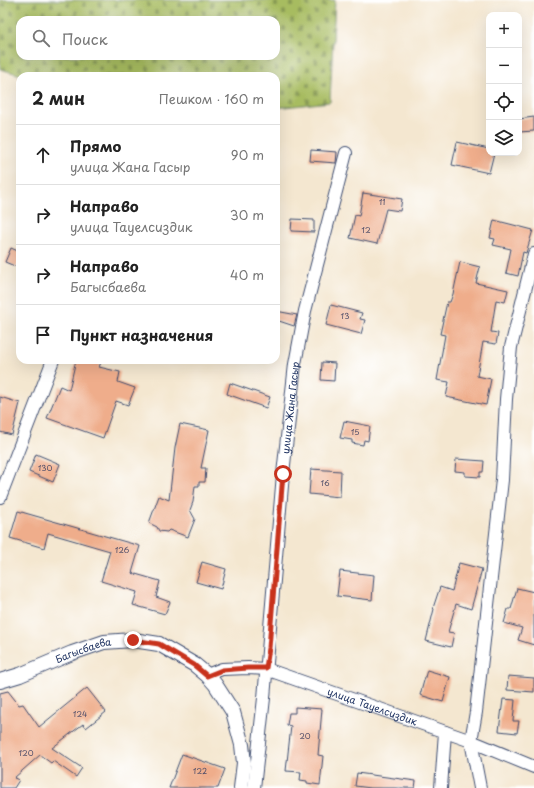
<!DOCTYPE html>
<html lang="ru">
<meta charset="utf-8">
<style>
:root{--surface:#fff;--page:#f6f6f6;--text:#222;--muted:#767676;--line:#e0e0e0}
body{margin:0;font-family:"Playpen Sans",sans-serif;background:var(--page);color:var(--text)}
.controls{position:absolute;right:12px;top:12px;display:grid;overflow:hidden;border-radius:8px;box-shadow:0 4px 16px #0002}
.controls button{width:36px;height:36px;display:grid;place-items:center;padding:0;border:0;border-bottom:1px solid var(--line);background:var(--surface);color:var(--text);font:20px sans-serif}
.stop{position:absolute;width:12px;height:12px;margin:-9px;border:3px solid #c8321e;border-radius:50%;background:#fff}
.stop.end{background:#c8321e;border-color:#fff;box-shadow:0 1px 4px #0008}
.list{margin:0;padding:0;list-style:none}
h2{display:flex;justify-content:space-between;align-items:center;height:52px;margin:0;padding:0 16px;font-size:17px}
h2 small{font-size:13px;font-weight:400;color:var(--muted)}
.list li{display:grid;grid-template-columns:26px 1fr auto;gap:12px;align-items:center;box-sizing:border-box;height:60px;padding:0 16px;border-top:1px solid var(--line)}
.list b{display:block;font-size:15px;white-space:nowrap}
.list p{margin:0;font-size:13px;white-space:nowrap;color:var(--muted)}
.list em{font-size:13px;font-style:normal;color:var(--muted)}
.icon{flex:none;width:22px;height:22px;fill:none;stroke:currentColor;stroke-width:2;stroke-linecap:round;stroke-linejoin:round}
.map{position:relative;flex:none;width:534px;height:788px;overflow:hidden}
.search{position:absolute;background:var(--surface);box-shadow:0 4px 16px #0002;left:16px;top:16px;width:264px;height:44px;display:flex;align-items:center;gap:10px;box-sizing:border-box;padding:0 14px;border-radius:12px;color:var(--muted);font-size:15px}
.panel{position:absolute;background:var(--surface);box-shadow:0 4px 16px #0002;left:16px;top:72px;width:264px;height:292px;border-radius:12px}
.map>svg:first-child{display:block}
.cemetery{fill:url(#cemetery-stones);stroke:#617660;fill-rule:evenodd}
.building{fill:#efad8b}
.lines{fill:none;stroke-linecap:round;stroke-linejoin:round}
.minor-casing{stroke:#3c4b6f;stroke-width:14}
.tertiary-casing{stroke:#3c4b6f;stroke-width:16}
.minor{stroke:#fff;stroke-width:12}
.tertiary{stroke:#fff;stroke-width:14}
.route{stroke:#c8321e;stroke-width:5}
.labels{text-anchor:middle;stroke-width:3;stroke-linejoin:round;paint-order:stroke}
.number-label{font-size:8px;fill:#504e69}
.street-label{font-size:10px;fill:#1b2f5e;stroke:#fff}
</style>
<div class="map">
<svg width="534" height="788" viewBox="0 0 534 788">
<defs>
<pattern id="cemetery-stones" width="16" height="16" patternUnits="userSpaceOnUse"><rect width="16" height="16" fill="#a7bc61"/><path d="M2 7V4a2 2 0 0 1 4 0v3zM10 15v-3a2 2 0 0 1 4 0v3z" fill="#879953"/></pattern>
</defs>
<rect width="100%" height="100%" fill="#fff"/>
<filter id="ink" filterUnits="userSpaceOnUse"><feTurbulence type="fractalNoise" baseFrequency=".025" numOctaves="2"/><feDisplacementMap in="SourceGraphic" scale="8" xChannelSelector="R" yChannelSelector="G"/><feConvolveMatrix kernelMatrix="1 2 1 2 8 2 1 2 1" color-interpolation-filters="sRGB"/></filter>
<filter id="wash" filterUnits="userSpaceOnUse"><feTurbulence type="fractalNoise" baseFrequency=".012" numOctaves="4" result="noise"/><feDisplacementMap in="SourceGraphic" scale="16" xChannelSelector="R" yChannelSelector="G"/><feGaussianBlur stdDeviation="0.9" result="paint"/><feColorMatrix in="noise" values="0 0 0 0 0 0 0 0 0 0 0 0 0 0 0 0 0 1.4 0 .05"/><feComposite in="paint" operator="in"/></filter>
<g filter="url(#wash)">
<rect width="100%" height="100%" fill="#f4e7d0"/>
<path class="cemetery" d="M0,0H335L330,102L276,108V76H25L0,69ZM20,20H276V56H20Z"/>
<g id="blocks">
<path class="building" d="M534,117V131L519,132V119Z
M457,142L489,149V153H494L489,173L452,165Z
M311,150L337,152L336,163L310,161Z
M363,193L402,199L400,211L386,209L377,244L350,238L355,215L359,216Z
M292,219L314,220V232L291,231Z
M494,220L533,230L526,253L523,252L518,276L506,273L511,249L493,245L495,239L490,238Z
M11,248L20,252V259L17,267L5,262Z
M460,262L480,267L476,283L508,290L505,302L496,300L491,332L498,333L496,344L483,342L477,376L491,379L486,405L446,397L449,382L437,380L445,335L440,334L447,302H450L453,294Z
M331,305L362,313L360,319L365,320L361,334L326,325Z
M276,311L297,315L294,326L276,320Z
M76,360H102L99,367L120,372L118,382L135,388L128,405L116,401L103,438L47,418L60,386L69,390Z
M322,362L335,363L334,381L321,380Z
M230,383L270,397L266,408L227,394Z
M0,397L20,403L12,435L0,432Z
M344,421L370,426L368,441L364,440L363,445L352,443V440L340,438Z
M180,424L209,430L201,468H206L205,482H199V486H195L193,502L190,510L195,519L188,537L169,530L167,532L159,531L157,527L149,523L159,496L169,500L175,448Z
M36,454L60,464L53,482L29,472Z
M456,459L484,461L483,472H480V477L465,476V472L455,471Z
M311,469L341,471L340,497L309,494Z
M18,511L140,546L132,573L160,581L156,597L170,602L165,614L133,605L137,592L101,581L110,551L48,533L44,548L10,538Z
M202,562L226,569L221,589L196,582Z
M459,563L482,569L471,609L456,604L448,632L454,633L451,647L426,641L434,609L433,608L440,587L452,591Z
M340,571L374,575L372,600L337,596Z
M517,588L534,592V645L518,640L522,628L504,623L508,609H511Z
M427,670L450,677L443,702L420,695Z
M508,676L534,678V692L507,690Z
M87,688L106,712L86,728L83,724L52,748L82,768L76,777L53,761L51,763L40,755L14,778L19,780L14,788H0V693L8,691L19,705L23,704L39,727Z
M503,699L515,700L513,721H519L517,733L499,731Z
M295,707L322,709L318,755L323,756L320,785L307,783V781L300,780L301,772L286,771L291,726L287,725L289,713H295Z
M182,754L225,769L218,788H169Z
M357,773L416,781L415,788H371L355,786Z"/>
</g>
</g>
<g filter="url(#ink)">
<use href="#blocks" fill-opacity="0" stroke="#3c4b6f" stroke-width="1"/>
<g class="lines">
<defs>
<g id="minor">
<path d="M0,497L53,360"/>
<path id="s1" d="M207,675L222,669L248,668L266,669L471,741L534,767"/>
<path id="s2" d="M254,788L264,698L283,474L295,364L305,311L346,153"/>
<path d="M441,788L445,732"/>
<path d="M480,788L471,741L476,712L502,480L506,399L511,347L534,254"/>
</g>
<g id="tertiary">
<path id="s3" d="M0,681L20,675L72,653L104,642L133,640L159,644L195,665L207,675L215,684L233,712L242,745L244,763L241,788"/>
</g>
</defs>
<use href="#minor" class="minor-casing"/>
<use href="#tertiary" class="tertiary-casing"/>
<use href="#minor" class="minor"/>
<use href="#tertiary" class="tertiary"/>
</g>
</g>
<g class="lines" filter="url(#ink)">
<path class="route" d="M133,640L159,644L194,665L207,676L222,670L248,668H266L269,648L283,474"/>
</g>
<g class="labels">
<g class="number-label">
<text x="382" y="205">11</text>
<text x="366" y="233">12</text>
<text x="345" y="319">13</text>
<text x="355" y="435">15</text>
<text x="45" y="471">130</text>
<text x="325" y="486">16</text>
<text x="122" y="553">126</text>
<text x="80" y="717">124</text>
<text x="305" y="739">20</text>
<text x="26" y="756">120</text>
<text x="200" y="774">122</text>
</g>
<g class="street-label">
<text dy="4" stroke="none"><textPath href="#s2" startOffset="382">улица Жана Гасыр</textPath></text>
<text dy="4" stroke="none"><textPath href="#s3" startOffset="89">Багысбаева</textPath></text>
<text dy="4" stroke="none"><textPath href="#s1" startOffset="173">улица Тауелсиздик</textPath></text>
</g>
</g>
</svg>
<div class="controls">
<button>+</button>
<button>−</button>
<button><svg class="icon" aria-label="locate" viewBox="0 0 24 24"><circle cx="12" cy="12" r="6"/><path d="M12 2v4M12 18v4M2 12h4M18 12h4"/></svg></button>
<button><svg class="icon" aria-label="layers" viewBox="0 0 24 24"><path d="M12 4l9 5-9 5-9-5zM3 14l9 5 9-5"/></svg></button>
</div>
<div class="stop" style="left:283px;top:474px"></div>
<div class="stop end" style="left:133px;top:640px"></div>
<div class="search"><svg class="icon" aria-label="search" viewBox="0 0 24 24"><circle cx="10" cy="10" r="6"/><path d="M15 15l6 6"/></svg>Поиск</div>
<section class="panel">
<h2>2 мин<small>Пешком · 160 m</small></h2>
<ul class="list">
<li><svg class="icon" aria-label="ahead" viewBox="0 0 24 24"><path d="M12 20V5M6 11l6-6 6 6"/></svg><div><b>Прямо</b><p>улица Жана Гасыр</p></div><em>90 m</em></li>
<li><svg class="icon" aria-label="right" viewBox="0 0 24 24"><path d="M7 20v-9h11M14 6l5 5-5 5"/></svg><div><b>Направо</b><p>улица Тауелсиздик</p></div><em>30 m</em></li>
<li><svg class="icon" aria-label="right" viewBox="0 0 24 24"><path d="M7 20v-9h11M14 6l5 5-5 5"/></svg><div><b>Направо</b><p>Багысбаева</p></div><em>40 m</em></li>
<li><svg class="icon" aria-label="arrive" viewBox="0 0 24 24"><path d="M6 21V4h12l-3 4 3 4H6"/></svg><div><b>Пункт назначения</b></div></li>
</ul>
</section>
</div>
